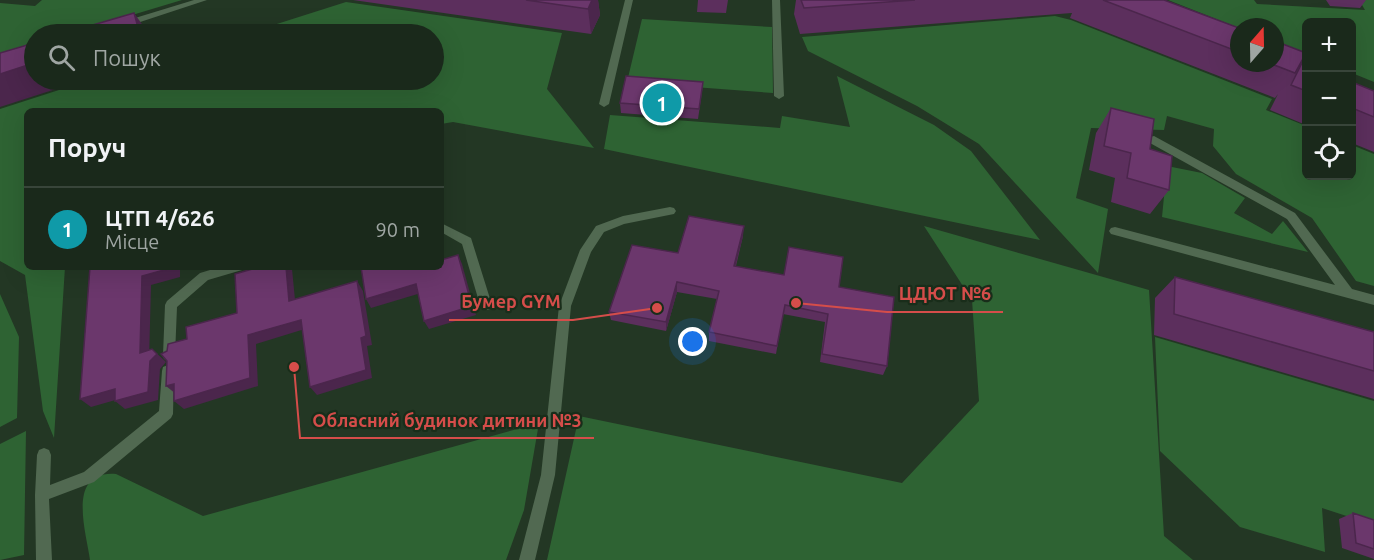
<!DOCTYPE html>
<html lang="uk">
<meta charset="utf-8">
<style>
:root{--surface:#1a291b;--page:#233124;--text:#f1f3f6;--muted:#9fa6a3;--line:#38453a;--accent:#b45309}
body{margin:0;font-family:Ubuntu,sans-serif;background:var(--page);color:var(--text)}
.controls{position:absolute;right:18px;top:18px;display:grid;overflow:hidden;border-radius:9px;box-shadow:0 6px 24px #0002}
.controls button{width:54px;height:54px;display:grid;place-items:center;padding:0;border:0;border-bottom:2px solid var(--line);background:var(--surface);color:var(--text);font:30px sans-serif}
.compass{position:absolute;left:1230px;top:18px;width:54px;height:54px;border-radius:50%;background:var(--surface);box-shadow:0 6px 24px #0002;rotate:20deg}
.you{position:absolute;left:693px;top:342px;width:21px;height:21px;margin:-15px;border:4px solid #fff;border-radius:50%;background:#1a73e8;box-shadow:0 0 0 9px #1a73e833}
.badge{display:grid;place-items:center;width:39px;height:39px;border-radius:50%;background:var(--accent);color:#fff;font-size:20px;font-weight:700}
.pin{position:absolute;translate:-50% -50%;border:3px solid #fff;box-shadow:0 2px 6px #0006}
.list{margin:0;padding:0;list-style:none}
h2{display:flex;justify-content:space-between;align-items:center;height:78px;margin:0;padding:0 24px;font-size:26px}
h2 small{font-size:20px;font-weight:400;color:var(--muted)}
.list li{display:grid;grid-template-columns:39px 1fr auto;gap:18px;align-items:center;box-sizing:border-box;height:84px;padding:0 24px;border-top:2px solid var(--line)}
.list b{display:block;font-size:22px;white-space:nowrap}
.list p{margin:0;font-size:20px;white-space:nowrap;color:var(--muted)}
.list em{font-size:20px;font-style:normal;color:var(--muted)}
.icon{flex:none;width:33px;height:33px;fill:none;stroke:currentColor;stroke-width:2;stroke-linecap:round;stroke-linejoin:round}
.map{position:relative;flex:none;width:1374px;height:560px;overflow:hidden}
.search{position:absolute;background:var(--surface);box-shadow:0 6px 24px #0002;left:24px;top:24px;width:420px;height:66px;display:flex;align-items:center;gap:15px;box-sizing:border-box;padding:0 21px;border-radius:33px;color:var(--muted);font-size:22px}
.panel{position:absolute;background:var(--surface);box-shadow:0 6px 24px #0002;left:24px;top:108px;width:420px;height:162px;border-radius:9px}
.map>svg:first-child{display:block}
.green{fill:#2e6333}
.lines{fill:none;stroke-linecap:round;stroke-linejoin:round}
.lane{fill:#516951;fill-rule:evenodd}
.wall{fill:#5c2f5d}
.shaded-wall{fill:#4b264c}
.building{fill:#6b376c;stroke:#4b264c;stroke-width:1.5}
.leader{fill:none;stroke:#d54d4a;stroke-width:2}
.callout-dot{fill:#d54d4a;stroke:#192d1a;stroke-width:2}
.callout-label{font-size:18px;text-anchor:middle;font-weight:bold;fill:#d54d4a;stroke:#192d1a;stroke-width:4.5;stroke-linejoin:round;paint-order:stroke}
</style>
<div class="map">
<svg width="1374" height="560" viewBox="0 0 1374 560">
<rect width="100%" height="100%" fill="#233724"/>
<path class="green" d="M42,0H182L69,34H34V45L0,55V3L35,6Z
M1168,0H1254L1257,4L1365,10L1359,0H1374V82L1352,73V22H1306V55L1275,43V27L1239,28Z
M346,2L562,33L547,89L594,148L453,122L441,124V111H27V267H65L54,438L43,411L25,275L0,261V109L90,80H434V34H245Z
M1055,16L1071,20L1272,99L1266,110L1306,126V176H1352V145L1374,154V286L1356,281L1312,218L1236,174L1213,146L1214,129L1167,116L1164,130L1091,128L1076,198L1108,209L1098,273L979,144L917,106L808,51L802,37Z
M642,19L772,27L773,93L627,82Z
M837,76L934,125L971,151L1040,240L604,149L610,115L780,128L782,116L850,127Z
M1167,166L1202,173L1245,198L1234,213L1272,234L1283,221L1308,252L1162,217Z
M924,226L1149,290L1164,536L1193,560H547L579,416L902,483L979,401L972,300Z
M0,294L19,337L17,418L0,427Z
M1155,337L1374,401V525L1322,508L1325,552L1240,527L1160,451Z
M539,423L524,510L506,560H90C86,531 66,470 116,474L203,516Z
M26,431L24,555L0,560V444Z"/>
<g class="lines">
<path class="lane" d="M194,0H207L128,26H122L120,24L122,22Z
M625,0H633L609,104L604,107L599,104Z
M772,0H780L784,96L779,99L774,96Z
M1154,136L1295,213L1352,289L1374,295V305L1111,234L1109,231L1111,228L1115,227L1335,285L1287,219L1150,143L1149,140L1150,137Z
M670,207L674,208L676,211L674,214L624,224L604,232L591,252L571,306L555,475L535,560H519L541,475L559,306L580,250L596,226L623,216Z
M441,223L471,238L492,305L490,309L486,310L482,309L480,305L462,244L441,232Z
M220,267H244L242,270L208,280L177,307L175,355L174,359L169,361L164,359L163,355L165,305L167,301L200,273Z
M168,365L173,367L174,371L173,414L171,418L94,482L49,499L52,560H36L35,495L37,455L39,450L44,448L49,450L51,455L50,485L84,472L159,411L162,371L163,367Z"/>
</g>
<path class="wall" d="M353,0H598L600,15L591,34Z
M698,0H728L726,13L697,12Z
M796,0H1164L1239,28V63H1275L1299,67L1302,63L1306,65V125L1270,110L1278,94L1275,98L1070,18L1072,13L800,34L794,14Z
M1326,0H1366L1360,8L1330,6Z
M703,82L702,92L698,119L621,113L620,103Z
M1352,82L1374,91V152L1352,143Z
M1111,108L1150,149L1169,190L1150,214L1111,202L1115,178L1089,170L1096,133Z
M743,236L736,266L839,287L887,366L883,375L820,362L825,322L783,314L776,354L709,341V332L717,299L677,292L666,331L611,320L609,312L678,253Z
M1175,277L1374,332V399L1154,335L1155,298Z
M1353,513L1374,520V559L1342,548L1339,519Z"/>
<path class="shaded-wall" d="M592,0H598L600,15L591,34L588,9Z
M134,13L149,34H127Z
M34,63V80H84L0,107V74Z
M744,226L743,236L733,275L734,266Z
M458,255L462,264L476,315L429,329L424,321Z
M171,267H180V277L151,285L149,361L140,353L142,276Z
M286,267H290L292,269L296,310L289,301Z
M357,281L363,291L372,345L367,346L372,378L317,395L310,387L361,338Z
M677,282V292L666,331V322Z
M416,284L421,293L371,308L366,299Z
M301,320L308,328L256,344L258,386L184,409L174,401L248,335Z
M152,349L166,362L160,369L158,400L125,409L115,401L150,361Z
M174,384L176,394L166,386Z
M115,389L126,397L91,407L80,399Z"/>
<path class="building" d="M526,0H592L588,9Z
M801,0H915L804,8Z
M1103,0H1164L1239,28V52Z
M134,13L139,31L127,34H62Z
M1275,41L1306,53L1295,73L1269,63H1275Z
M34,43V63L0,74V53Z
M1302,63L1306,65V91L1291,85Z
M626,76L703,82L699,109L620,103Z
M1352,82L1374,91V117L1352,108Z
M1111,108L1154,119L1150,149L1172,156L1169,190L1127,178L1131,153L1104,146Z
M689,216L744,226L734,266L784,275L789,247L843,257L839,287L894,297L887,366L822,354L828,314L785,305L777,346L709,332L719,291L677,282L666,322L609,312L632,245L678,253Z
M458,255L472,306L424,321L416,284L366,299L361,267H441V260Z
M90,267H171V268L142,276L140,353L152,349L157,354L150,361L148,392L115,401V389L80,399Z
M259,267H286L289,301L357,281L366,336L361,338L366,370L310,387L301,320L248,335L250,378L174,401V384L166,386L167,361L161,354L167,351L168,344L187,339L186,327L237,313L235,274Z
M1175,277L1374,332V371L1174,314Z
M1353,513L1374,520V549L1356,543Z"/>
<path class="leader" d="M796 303L887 312H1003M657 308L573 320H449M294 367L300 438H594"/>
<g class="callout-dot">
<circle cx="796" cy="303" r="6"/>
<circle cx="657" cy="308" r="6"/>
<circle cx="294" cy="367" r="6"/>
</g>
<g class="callout-label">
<text x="945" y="300">ЦДЮТ №6</text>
<text x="511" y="308">Бумер GYM</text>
<text x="447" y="427">Обласний будинок дитини №3</text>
</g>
</svg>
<div class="controls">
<button>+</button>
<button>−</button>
<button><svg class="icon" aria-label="locate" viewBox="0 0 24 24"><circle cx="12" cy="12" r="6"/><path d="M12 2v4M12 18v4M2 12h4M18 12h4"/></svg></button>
</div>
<svg class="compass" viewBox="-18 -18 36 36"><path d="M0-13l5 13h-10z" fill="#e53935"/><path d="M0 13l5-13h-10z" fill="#9fa6a3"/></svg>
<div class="you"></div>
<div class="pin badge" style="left:662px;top:103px;background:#0f9aa8">1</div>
<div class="search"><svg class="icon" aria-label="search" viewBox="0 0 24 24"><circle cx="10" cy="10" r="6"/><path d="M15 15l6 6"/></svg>Пошук</div>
<section class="panel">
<h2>Поруч<small></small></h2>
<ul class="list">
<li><span class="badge" style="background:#0f9aa8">1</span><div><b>ЦТП 4/626</b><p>Місце</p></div><em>90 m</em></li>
</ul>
</section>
</div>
